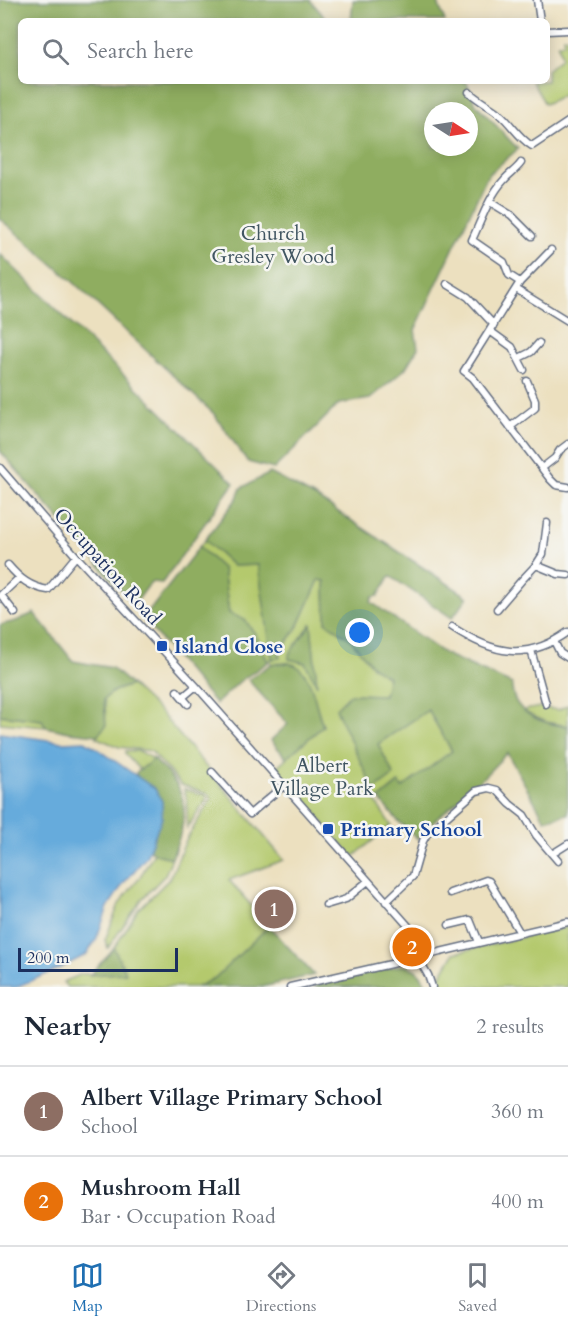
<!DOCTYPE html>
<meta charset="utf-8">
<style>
:root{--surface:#fff;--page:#f2f2f3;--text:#1f2937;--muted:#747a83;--line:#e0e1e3;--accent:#1f6fb2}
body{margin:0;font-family:Cardo,serif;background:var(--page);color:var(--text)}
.compass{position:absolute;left:424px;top:102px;width:54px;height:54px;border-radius:50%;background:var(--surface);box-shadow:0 3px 15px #0003;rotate:102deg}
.scale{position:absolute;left:18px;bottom:15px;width:160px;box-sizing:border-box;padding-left:6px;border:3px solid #1b2f5e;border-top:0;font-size:16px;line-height:21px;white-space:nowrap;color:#1b2f5e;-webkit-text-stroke:4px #f6f6f2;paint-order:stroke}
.you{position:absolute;left:360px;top:633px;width:21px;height:21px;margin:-15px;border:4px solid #fff;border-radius:50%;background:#1a73e8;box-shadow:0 0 0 9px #1a73e833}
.badge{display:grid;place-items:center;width:39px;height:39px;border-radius:50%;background:var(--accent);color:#fff;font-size:20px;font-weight:700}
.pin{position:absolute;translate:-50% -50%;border:3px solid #fff;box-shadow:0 2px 6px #0006}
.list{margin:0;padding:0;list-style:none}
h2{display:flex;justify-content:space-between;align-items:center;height:78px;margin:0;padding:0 24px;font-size:26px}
h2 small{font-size:20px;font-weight:400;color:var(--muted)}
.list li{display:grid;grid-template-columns:39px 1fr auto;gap:18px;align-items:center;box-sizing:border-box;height:90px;padding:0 24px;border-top:2px solid var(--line)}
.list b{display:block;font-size:22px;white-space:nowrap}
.list p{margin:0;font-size:20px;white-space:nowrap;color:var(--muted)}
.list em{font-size:20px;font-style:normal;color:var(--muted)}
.icon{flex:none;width:33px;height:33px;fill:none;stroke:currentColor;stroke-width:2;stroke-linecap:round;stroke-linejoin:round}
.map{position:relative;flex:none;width:568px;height:987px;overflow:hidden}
.search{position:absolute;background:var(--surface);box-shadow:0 3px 15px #0003;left:18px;right:18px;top:18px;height:66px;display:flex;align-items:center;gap:15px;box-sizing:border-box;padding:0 21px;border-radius:9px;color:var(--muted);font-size:22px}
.sheet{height:258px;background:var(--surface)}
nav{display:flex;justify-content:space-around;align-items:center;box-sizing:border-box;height:84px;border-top:2px solid var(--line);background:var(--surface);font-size:16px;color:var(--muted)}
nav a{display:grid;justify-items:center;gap:3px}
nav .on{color:var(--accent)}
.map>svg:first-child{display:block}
.green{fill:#b4c96d;stroke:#687c66;stroke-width:1.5;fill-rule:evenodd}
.forest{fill:#8fad60;stroke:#556e5f;stroke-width:1.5;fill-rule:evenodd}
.water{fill:#66abdc;stroke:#406d9d;stroke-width:1.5}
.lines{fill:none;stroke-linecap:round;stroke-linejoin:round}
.minor-casing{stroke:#646d80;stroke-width:9}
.minor{stroke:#fff;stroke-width:6}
.transit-dot{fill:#1a4fb4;stroke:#f6f6f2;stroke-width:2}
.labels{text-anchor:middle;stroke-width:5;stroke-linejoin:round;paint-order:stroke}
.park-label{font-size:20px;fill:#415662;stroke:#f6f6f2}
.street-label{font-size:20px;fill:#1b2f5e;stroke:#f6f6f2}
.transit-label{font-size:20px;font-weight:bold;fill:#164399;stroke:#f6f6f2;text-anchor:start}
</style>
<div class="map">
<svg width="568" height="987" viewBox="0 0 568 987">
<rect width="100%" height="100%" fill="#f6f6f2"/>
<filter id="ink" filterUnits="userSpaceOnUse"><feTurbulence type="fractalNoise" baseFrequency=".0167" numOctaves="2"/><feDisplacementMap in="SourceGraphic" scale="12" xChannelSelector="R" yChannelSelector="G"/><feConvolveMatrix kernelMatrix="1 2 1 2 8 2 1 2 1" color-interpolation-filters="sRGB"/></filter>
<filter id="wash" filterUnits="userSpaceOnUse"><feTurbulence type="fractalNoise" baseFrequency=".008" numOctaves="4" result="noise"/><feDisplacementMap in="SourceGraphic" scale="24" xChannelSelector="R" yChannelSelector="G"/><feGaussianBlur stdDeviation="1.35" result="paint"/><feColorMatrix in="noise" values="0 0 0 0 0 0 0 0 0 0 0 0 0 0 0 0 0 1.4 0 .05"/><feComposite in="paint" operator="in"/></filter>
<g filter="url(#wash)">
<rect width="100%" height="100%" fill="#ece0bf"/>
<path class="green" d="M563,37H568V93L545,104L532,82L547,81V70L561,58L558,44L564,43Z
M205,540L233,566L258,565L280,652L298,627L319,580L325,581L326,622L351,639L372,666L388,677L384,695L350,694L374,789L394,775L378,744L428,710L452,751L402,789L398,783L379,799L373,798L391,825L353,857L275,768L323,726L313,694L289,663L271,664V659L268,662L256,635L229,613L223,569L199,547ZM311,625L317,683L305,663L289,659Z
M131,685L162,714L284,860L229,880L269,926L215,978L197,987H67L63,982L82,974L125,973L114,948L138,910L170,878L186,840L211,799L209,794L181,785L151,751L119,747L97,738V735C108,727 106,712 104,699L114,691Z
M568,705V726L546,722L526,713L525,710L540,707L558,710Z
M0,715L42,720L46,727L0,723Z
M126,751H138L154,759L140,770L125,754Z
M184,789L207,796V799L187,828V801Z
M154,853L172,858L165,875L142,899L108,948L105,940L119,904L140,877Z
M568,927V987H437L436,984L454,953Z"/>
<path class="forest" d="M0,0H310L328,21H21V81H466L476,104L518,149L488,175L415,330L418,348L405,369L370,399L339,404L274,469L248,462L214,414L70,279L0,219ZM433,111H469V147H433Z
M353,0H437L445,21H351Z
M0,254L234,483L162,583L151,582L134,605L0,451Z
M270,473L317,498L468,597L452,618L390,576L378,596L373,597L371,602L445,654L512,684C511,712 542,725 568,726V814L545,820L507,753L476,785L421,832L418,839L398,821L379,799L399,783L402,788L452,751L428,710L378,744L394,775L374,790L341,721L336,708L350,694L384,695L388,677L372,666L350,639L326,622L325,581L319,580L298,627L280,652V658L272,659L258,565L233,566L205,540L237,498L241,488Z
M199,547L223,569L229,613L245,620L256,635L268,662L239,682L216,704L143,619Z
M34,613L73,661L112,668L131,685L114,691L104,699L106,726L97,735L69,732L46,727L42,720L0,715V625L16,621Z
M311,624L317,685L305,663L289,659V654Z
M289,663C314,668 314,706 323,726L286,758L271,740L288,724L248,680L271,664Z
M154,759C162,768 174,778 179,789C190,811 180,837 172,858L159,855L149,850L155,835V789L137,777L136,773Z
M269,926L314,975L262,987H197L215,978Z
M114,948L126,973L90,975Z
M402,965C416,967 422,974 427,987H315V985Z"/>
<path class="water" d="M0,733L62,742L85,741L95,747L155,789L162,801V818L146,857L123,884L108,907L96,940L86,955L56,970L16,987H0Z"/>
</g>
<g filter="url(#ink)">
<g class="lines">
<defs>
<path id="minor" d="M537,0L540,21
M547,31L568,30
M469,92C479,101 491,107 501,115C512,125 519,138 532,146L568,122
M490,202L511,215L532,236
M551,250L520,282L464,371L473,378L550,479L556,485L568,487
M520,282L509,275L504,262L472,240C481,221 489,196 504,180C510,173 516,170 521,163
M447,284L468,297L494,325
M516,289L568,321
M490,331L512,347L524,370
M519,358L531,352L539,343
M510,427L535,408V400L527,381
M0,468L76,556L196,686L433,954
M542,468L555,458L560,450L568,444
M8,565C20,579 30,587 48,590L76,556
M536,565L558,574L568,575
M497,609L521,581L536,565L543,554L547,523
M15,613L1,595L19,578
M452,627C493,654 526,662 568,632
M554,641L560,653L568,658
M531,650L546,704
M177,691L188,704
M183,697L196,686
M212,772L250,814L283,786
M552,854L558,861
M450,893L486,880L489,881L520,933
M386,902L413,876L423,841L427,834L476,791L489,788L497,790L510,804L524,815L536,835L552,854L568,844
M326,905L346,899L368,881
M449,925L470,920L479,942
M421,963L433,954L440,952L568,922
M421,963L428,975L432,987
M290,987L404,961L421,963"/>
</defs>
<use href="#minor" class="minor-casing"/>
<use href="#minor" class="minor"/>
</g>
</g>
<g class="transit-dot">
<rect x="156" y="640" width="12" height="12" rx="3"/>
<rect x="322" y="823" width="12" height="12" rx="3"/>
</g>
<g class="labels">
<g class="park-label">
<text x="273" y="240">Church<tspan x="273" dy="23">Gresley Wood</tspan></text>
<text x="322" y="772">Albert<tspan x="322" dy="23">Village Park</tspan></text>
</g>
<g class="street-label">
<text transform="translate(108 566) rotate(48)" y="7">Occupation Road</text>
</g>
<g class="transit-label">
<text x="174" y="653">Island Close</text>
<text x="340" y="836">Primary School</text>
</g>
</g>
</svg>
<svg class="compass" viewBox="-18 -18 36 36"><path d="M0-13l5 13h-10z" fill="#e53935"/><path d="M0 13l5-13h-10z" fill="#747a83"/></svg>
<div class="scale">200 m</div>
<div class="you"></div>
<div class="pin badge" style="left:274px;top:909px;background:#8d6e63">1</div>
<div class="pin badge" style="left:412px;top:947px;background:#e8710a">2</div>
<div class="search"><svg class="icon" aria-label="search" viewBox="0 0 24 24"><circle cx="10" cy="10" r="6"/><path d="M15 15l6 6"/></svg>Search here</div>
</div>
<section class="sheet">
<h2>Nearby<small>2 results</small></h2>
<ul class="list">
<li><span class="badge" style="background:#8d6e63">1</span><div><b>Albert Village Primary School</b><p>School</p></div><em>360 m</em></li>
<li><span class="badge" style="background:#e8710a">2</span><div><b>Mushroom Hall</b><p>Bar · Occupation Road</p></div><em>400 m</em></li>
</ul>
</section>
<nav>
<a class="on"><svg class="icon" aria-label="map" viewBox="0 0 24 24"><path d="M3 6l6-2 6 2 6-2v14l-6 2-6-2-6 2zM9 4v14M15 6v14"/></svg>Map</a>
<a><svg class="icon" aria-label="directions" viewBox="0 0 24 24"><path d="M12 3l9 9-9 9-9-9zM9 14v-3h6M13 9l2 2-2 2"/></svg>Directions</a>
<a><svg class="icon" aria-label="saved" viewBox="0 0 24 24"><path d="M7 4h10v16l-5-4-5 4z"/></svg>Saved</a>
</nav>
